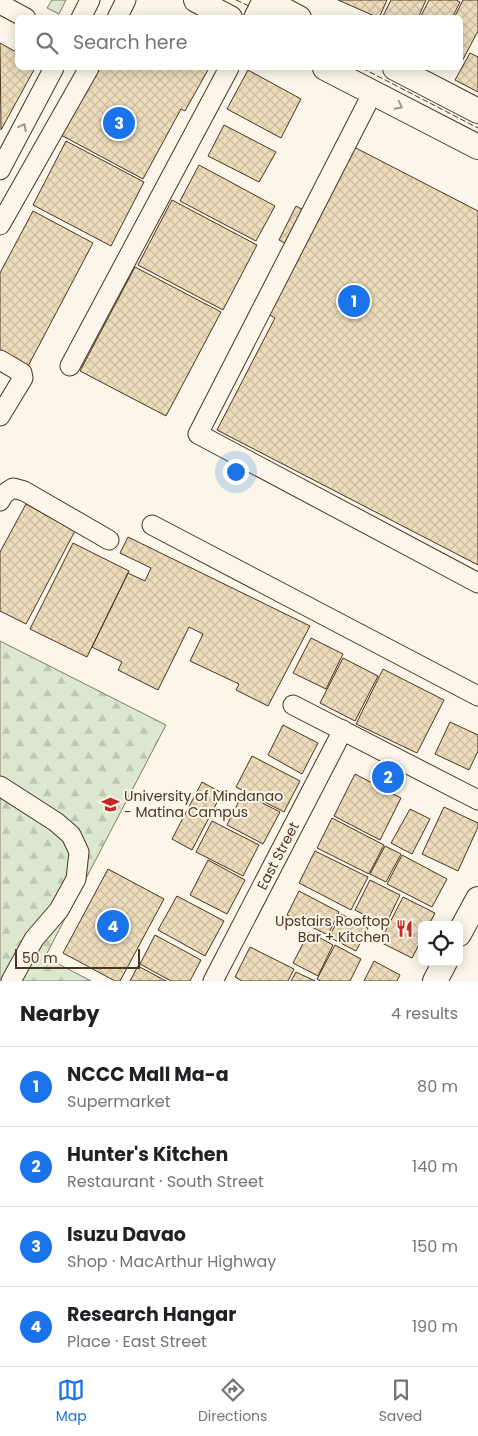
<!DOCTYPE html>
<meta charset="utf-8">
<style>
:root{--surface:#fff;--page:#f2f2f2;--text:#202124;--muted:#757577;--line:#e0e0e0;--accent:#1a73e8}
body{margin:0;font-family:Poppins,sans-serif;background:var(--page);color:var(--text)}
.controls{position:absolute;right:15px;bottom:15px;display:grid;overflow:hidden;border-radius:8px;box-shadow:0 2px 12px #0003}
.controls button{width:45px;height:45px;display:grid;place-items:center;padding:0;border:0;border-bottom:1px solid var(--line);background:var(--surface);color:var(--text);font:25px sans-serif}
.scale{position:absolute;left:15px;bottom:12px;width:125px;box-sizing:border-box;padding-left:5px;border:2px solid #4a3520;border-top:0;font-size:14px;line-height:18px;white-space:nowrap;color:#4a3520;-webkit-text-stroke:4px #fbf6e9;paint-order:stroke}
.you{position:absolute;left:235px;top:471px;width:18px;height:18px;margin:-12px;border:4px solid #fff;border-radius:50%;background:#1a73e8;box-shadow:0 0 0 8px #1a73e833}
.badge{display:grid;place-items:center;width:32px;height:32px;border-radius:50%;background:var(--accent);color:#fff;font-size:16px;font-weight:700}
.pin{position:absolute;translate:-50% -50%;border:2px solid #fff;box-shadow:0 1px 5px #0006}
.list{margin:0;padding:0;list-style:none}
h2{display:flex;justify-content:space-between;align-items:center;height:65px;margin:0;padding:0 20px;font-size:21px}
h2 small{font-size:16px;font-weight:400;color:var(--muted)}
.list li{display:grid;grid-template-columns:32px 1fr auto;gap:15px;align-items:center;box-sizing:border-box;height:80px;padding:0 20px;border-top:1px solid var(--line)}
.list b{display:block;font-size:19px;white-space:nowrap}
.list p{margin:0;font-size:16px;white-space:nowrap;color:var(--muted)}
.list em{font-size:16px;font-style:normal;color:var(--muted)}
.icon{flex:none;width:28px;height:28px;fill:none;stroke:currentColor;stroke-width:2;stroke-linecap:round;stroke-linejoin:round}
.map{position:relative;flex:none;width:478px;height:981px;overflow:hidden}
.search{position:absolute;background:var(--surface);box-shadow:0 2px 12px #0003;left:15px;right:15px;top:15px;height:55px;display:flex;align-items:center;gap:12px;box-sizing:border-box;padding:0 18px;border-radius:8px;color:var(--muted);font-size:19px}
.sheet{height:385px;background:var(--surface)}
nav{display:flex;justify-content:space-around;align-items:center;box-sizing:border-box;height:70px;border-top:1px solid var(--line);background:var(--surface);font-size:14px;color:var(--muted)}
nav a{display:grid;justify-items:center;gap:2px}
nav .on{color:var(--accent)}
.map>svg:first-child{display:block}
.grass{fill:#dce7d0;stroke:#887966}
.forest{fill:url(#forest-firs);stroke:#887966}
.building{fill:url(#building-cross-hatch);stroke:#4a3520}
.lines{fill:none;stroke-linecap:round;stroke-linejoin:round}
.minor-casing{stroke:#4a3520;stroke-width:21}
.major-casing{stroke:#4a3520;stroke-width:26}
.minor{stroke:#fbf6e9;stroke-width:19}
.major{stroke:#fbf6e9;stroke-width:24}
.fence{stroke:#4a3520;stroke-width:1;stroke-dasharray:6 2.5;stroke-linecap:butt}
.oneway{stroke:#a29684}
.labels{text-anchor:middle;stroke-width:4;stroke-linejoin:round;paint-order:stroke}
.poi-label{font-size:14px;fill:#4a3520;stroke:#fbf6e9;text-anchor:start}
.street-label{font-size:14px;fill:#4a3520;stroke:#fbf6e9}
</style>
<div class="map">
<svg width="478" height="981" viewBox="0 0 478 981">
<defs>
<pattern id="forest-firs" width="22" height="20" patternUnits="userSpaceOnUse" patternTransform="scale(1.25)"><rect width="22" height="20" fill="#dce7d0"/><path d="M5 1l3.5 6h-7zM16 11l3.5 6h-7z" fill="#bec7b2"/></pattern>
<pattern id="building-cross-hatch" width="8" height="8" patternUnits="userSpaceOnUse" patternTransform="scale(1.25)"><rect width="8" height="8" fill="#ecdcbc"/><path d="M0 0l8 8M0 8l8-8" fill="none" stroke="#ccbda1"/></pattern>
</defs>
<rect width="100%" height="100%" fill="#fbf6e9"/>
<path class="grass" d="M52,0H66L59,14L47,8Z"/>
<path class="forest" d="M0,641L166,725L45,957L91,981H0Z"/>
<path class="building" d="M338,0H387L379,18Z
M391,0H426L418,18H382Z
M429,0H456L460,2L452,18H420Z
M463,0H478V31L460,65V18H454Z
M0,43L18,53V68H35L1,130Z
M470,53L478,57V92L455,80Z
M94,68H209L185,111L181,109L143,179L59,134Z
M248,70L301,99L281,138L227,109Z
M224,125L276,152L259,182L208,156Z
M66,141L144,182L111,246L33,205Z
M354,147L478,211V565L217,430L275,318L268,314L300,251L279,240L296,206L317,217Z
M199,165L275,206L256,241L180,201Z
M172,200L257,245L223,310L138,265Z
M33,211L93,243L26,370L0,357V273Z
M135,267L221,312L166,416L80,371Z
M26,504L75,531L26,624L0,611V552Z
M128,537L310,626L268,706L236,690L239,684L190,661L203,634L189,627L158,690L118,670L122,662L92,647L128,573L145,581L151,568L120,553Z
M73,543L129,571L87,657L30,629Z
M311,638L343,654L326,689L293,673Z
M343,658L378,676L355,721L320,703Z
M383,669L444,700L417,753L356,724Z
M450,722L478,735V751L469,770L435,754Z
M283,725L318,743L302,774L268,755Z
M252,756L300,781L284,812L236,787Z
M355,774L401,798L380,840L334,816Z
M202,782L222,793L192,850L172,839Z
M243,793L280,812L263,844L227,825Z
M444,807L478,823V827L458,871L422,854Z
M410,809L430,819L412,854L391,843Z
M332,818L384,845L369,874L317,848Z
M212,821L259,845L243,876L196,852Z
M385,846L401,854L386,882L370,874Z
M315,851L368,877L351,910L299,883Z
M402,855L447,879L432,907L387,884Z
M208,860L245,880L227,914L190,895Z
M108,869L164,899L120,981H115L63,953Z
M370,880L400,895L385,926L355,910Z
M299,891L339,912L328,935L287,915Z
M177,896L224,921L205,956L158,930Z
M403,897L435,913L429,925H422V939L412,958L380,942Z
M341,914L368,928L356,951L329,937Z
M309,932L333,945L318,976L293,963Z
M155,935L201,960L190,981H171L140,964Z
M335,945L361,959L350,981H320L317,979Z
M250,947L294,969L288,981H242L235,977Z
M374,961L400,975L397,981H364Z
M138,966L166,981H130Z
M296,972L315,981H291Z"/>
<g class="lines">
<defs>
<g id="minor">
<path d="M0,4L26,18"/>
<path d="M81,18L90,0"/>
<path d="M117,18L126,0"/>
<path d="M373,92L198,434L478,583"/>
<path d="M0,170L54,68"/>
<path d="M0,225L89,68"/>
<path d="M0,360L22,373L23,378L0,416"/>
<path d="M70,366L229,68"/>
<path d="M0,501L4,494L13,488L24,491L109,540"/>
<path d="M152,525L478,696"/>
<path d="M293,705L478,800"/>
<path d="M0,786L56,822L71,835L79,852L76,879L59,910L34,939L11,981"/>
<path id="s1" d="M213,981L343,730"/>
</g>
<path id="major" d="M196,0L230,18
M256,18L265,0L299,18
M325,68L478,147
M395,68L478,111
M459,934L478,899
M435,981L445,962"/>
</defs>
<use href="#minor" class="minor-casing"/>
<use href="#major" class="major-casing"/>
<use href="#minor" class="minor"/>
<use href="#major" class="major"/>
<path class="fence" d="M236,0L249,6
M362,68L478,128"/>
</g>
<defs><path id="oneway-chevron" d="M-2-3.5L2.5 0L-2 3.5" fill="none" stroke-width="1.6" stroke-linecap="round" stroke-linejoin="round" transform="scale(1.25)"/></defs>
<g class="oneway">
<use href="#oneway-chevron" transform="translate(399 106) rotate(28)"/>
<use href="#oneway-chevron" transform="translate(23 127) rotate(-62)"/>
</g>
<defs>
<symbol id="university-bare" viewBox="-9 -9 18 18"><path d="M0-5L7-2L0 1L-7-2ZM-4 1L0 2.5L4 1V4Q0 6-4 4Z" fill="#c62828" stroke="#fbf6e9" stroke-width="2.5" paint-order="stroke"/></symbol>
<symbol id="restaurant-bare" viewBox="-9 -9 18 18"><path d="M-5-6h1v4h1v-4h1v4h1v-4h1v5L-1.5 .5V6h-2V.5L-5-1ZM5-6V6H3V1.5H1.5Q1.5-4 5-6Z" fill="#c62828" stroke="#fbf6e9" stroke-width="2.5" paint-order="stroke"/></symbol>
</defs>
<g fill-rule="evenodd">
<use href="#university-bare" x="98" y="792" width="25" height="25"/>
<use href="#restaurant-bare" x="392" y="916" width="25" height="25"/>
</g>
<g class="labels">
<g class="poi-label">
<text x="124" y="801">University of Mindanao<tspan x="124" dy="16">- Matina Campus</tspan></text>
<text x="390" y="926" text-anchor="end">Upstairs Rooftop<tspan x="390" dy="16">Bar + Kitchen</tspan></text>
</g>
<g class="street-label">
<text dy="5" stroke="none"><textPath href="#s1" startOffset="141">East Street</textPath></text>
</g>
</g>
</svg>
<div class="controls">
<button><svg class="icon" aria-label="locate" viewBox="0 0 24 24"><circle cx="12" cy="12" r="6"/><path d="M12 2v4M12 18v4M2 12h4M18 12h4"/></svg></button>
</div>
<div class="scale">50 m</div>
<div class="you"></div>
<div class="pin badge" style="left:354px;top:301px">1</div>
<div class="pin badge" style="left:388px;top:777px">2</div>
<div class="pin badge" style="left:119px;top:123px">3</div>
<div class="pin badge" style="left:113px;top:926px">4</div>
<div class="search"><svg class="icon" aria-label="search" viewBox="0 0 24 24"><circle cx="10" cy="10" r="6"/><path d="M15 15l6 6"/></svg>Search here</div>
</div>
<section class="sheet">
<h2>Nearby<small>4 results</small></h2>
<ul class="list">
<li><span class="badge">1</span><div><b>NCCC Mall Ma-a</b><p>Supermarket</p></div><em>80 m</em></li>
<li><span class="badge">2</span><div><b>Hunter's Kitchen</b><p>Restaurant · South Street</p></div><em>140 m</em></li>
<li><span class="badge">3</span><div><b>Isuzu Davao</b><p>Shop · MacArthur Highway</p></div><em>150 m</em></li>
<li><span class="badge">4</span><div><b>Research Hangar</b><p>Place · East Street</p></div><em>190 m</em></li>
</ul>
</section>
<nav>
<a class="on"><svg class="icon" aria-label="map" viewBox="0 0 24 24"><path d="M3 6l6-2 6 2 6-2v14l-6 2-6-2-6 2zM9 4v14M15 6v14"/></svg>Map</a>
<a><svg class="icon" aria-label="directions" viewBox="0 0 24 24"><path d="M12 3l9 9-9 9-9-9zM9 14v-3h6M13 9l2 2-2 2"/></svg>Directions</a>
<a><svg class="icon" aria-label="saved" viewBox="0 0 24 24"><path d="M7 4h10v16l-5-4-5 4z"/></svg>Saved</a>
</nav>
